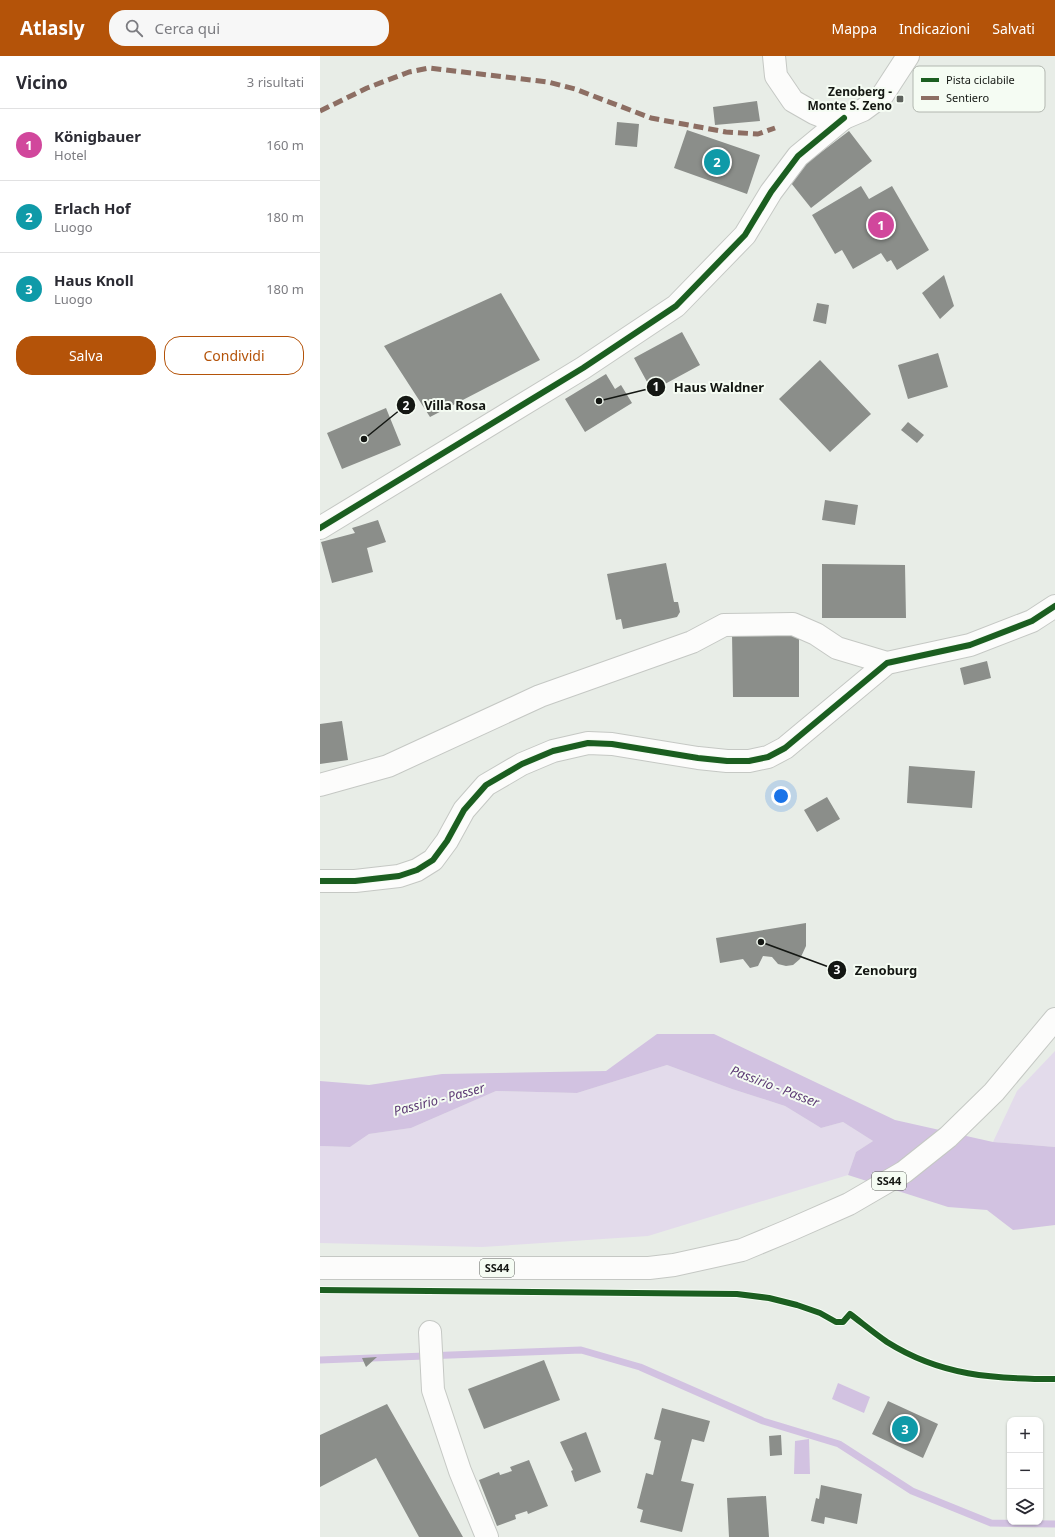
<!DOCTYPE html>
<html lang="it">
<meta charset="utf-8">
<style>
:root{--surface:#fff;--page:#f7f7f7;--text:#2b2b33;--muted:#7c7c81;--line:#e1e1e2;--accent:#b45309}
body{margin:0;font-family:"Noto Sans",sans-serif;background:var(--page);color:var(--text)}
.controls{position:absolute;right:12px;bottom:12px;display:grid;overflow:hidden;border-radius:8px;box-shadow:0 1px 3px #0004}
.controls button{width:36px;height:36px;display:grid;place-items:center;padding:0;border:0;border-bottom:1px solid var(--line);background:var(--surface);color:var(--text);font:20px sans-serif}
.you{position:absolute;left:461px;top:740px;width:14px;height:14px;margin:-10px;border:3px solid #fff;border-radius:50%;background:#1a73e8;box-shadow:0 0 0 6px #1a73e833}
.badge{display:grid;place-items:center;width:26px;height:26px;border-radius:50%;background:var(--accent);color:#fff;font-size:13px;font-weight:700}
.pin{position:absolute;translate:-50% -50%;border:2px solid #fff;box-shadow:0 1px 4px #0006}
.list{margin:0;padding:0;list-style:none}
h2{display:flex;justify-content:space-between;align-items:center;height:52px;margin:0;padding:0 16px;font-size:17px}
h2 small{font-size:13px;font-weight:400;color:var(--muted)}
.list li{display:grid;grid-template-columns:26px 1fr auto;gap:12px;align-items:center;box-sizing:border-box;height:72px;padding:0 16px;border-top:1px solid var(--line)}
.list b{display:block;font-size:15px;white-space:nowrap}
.list p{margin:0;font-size:13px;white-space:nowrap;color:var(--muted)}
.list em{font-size:13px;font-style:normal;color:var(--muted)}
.actions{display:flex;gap:8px;padding:12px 16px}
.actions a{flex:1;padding:9px 0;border:1px solid var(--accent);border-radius:16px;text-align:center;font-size:14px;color:var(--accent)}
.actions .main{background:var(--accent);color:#fff}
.icon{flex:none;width:22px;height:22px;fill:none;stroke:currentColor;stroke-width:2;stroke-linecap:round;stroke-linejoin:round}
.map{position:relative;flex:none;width:735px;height:1481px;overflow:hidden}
header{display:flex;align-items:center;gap:24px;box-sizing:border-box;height:56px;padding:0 20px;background:var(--accent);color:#fff}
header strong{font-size:19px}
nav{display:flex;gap:22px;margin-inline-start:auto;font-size:14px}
.search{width:280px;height:36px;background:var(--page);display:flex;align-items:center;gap:10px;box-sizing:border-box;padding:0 14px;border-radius:16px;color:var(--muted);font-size:15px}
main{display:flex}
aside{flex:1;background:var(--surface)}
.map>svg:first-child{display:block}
.green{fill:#e3dbeb}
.water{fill:#d2c2e1}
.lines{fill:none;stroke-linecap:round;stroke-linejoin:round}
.stream{stroke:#d2c2e1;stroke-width:7}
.building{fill:#8b8e8a}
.minor-casing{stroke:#c5c8c4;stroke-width:24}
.tertiary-casing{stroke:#c5c8c4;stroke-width:24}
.primary-casing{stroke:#c5c8c4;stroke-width:24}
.minor{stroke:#fcfcfb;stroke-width:22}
.tertiary{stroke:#fcfcfb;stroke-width:22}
.primary{stroke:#fcfcfb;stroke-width:22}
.quiet{stroke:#8d6e63;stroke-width:5;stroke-dasharray:10 5;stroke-linecap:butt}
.cycleway-casing{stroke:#f5fcf3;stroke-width:8}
.cycleway{stroke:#1b5e20;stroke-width:6}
.poi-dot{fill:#5e625d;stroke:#f5fcf3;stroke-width:1.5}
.labels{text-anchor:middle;stroke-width:4;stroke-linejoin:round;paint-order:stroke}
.shield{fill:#f5fcf3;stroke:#585c56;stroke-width:1}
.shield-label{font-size:11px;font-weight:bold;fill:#141713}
.poi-label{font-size:12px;font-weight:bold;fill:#141713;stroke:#f5fcf3;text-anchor:end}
.water-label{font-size:13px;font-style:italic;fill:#5b3873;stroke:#f5fcf3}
.key{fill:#f5fcf3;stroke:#b2b7b0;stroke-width:1}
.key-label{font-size:11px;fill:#141713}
.leader{fill:none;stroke:#141713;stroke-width:1.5}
.callout-dot{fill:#141713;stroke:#f5fcf3;stroke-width:1.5}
.mark-label{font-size:12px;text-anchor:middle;font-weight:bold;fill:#fff}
.callout-label{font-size:13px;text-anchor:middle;font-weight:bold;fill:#141713;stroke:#f5fcf3;stroke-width:4;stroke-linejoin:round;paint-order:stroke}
</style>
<header>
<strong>Atlasly</strong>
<div class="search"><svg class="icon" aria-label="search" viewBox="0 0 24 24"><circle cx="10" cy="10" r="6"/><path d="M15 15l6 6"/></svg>Cerca qui</div>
<nav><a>Mappa</a><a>Indicazioni</a><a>Salvati</a></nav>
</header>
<main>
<aside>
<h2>Vicino<small>3 risultati</small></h2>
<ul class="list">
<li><span class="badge" style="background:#d1479c">1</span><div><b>Königbauer</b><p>Hotel</p></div><em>160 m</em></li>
<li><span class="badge" style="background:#0f9aa8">2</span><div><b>Erlach Hof</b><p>Luogo</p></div><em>180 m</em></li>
<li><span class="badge" style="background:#0f9aa8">3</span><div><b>Haus Knoll</b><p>Luogo</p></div><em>180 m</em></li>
</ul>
<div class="actions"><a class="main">Salva</a><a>Condividi</a></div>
</aside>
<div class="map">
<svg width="735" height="1481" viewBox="0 0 735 1481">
<rect width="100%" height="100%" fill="#e8ede7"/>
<path class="green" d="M735,995V1091L673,1086L697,1035Z
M347,1009L412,1033L465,1050L501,1072L523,1066L553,1085L536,1096L528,1119L328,1180L162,1191L0,1187V1090L30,1091L49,1078L91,1072L176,1035L257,1037Z"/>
<path class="water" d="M337,978H394L575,1064L673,1086L735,1091V1169L693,1174L667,1154L628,1151L528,1119L536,1096L553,1085L523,1066L501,1072L465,1050L412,1033L347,1009L257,1037L176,1035L91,1072L49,1078L30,1091L0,1090V1025L49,1029L122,1018L286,1015Z
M518,1327L550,1341L544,1357L512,1343Z
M489,1383L490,1418H474L475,1385Z"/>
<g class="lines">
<path class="stream" d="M0,1304L261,1294L320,1311L443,1365L519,1388L592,1435L671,1467L735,1468"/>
</g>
<path class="building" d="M437,45L440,65L395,69L393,51Z
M297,66L319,68L317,91L295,89Z
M367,74L440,99L427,138L354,112Z
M529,75L552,105L491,152L467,122Z
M541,130L549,143L572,130L609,194L577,214L571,204L567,206L561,197L533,213L522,194L515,198L492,159Z
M624,219L634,250L620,263L602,237Z
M181,237L220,304L110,361L64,290Z
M497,247L509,249L506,268L493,265Z
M362,276L380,309L332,335L314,302Z
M618,297L628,331L588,343L578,309Z
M500,304L551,358L510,396L459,343Z
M286,318L295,333L301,329L312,347L265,376L245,343Z
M66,352L81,389L22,413L7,377Z
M588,366L604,379L597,387L581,374Z
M505,444L538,449L535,469L502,464Z
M58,464L66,486L47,492L53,516L12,527L1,486L35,477L32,472Z
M346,507L354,546H358L360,556L357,561L303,573L301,563L296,564L287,518Z
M502,508L585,509L586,562H502Z
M412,577H479V641H413Z
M667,605L671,622L644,629L640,612Z
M22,665L28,704L0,708V668Z
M589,710L655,715L652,752L587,747Z
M507,741L520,763L497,776L484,754Z
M486,867V890L480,903L473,909L466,910L458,908L452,901L443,900L438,910L430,912L423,903L400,907L396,882Z
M57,1301L46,1311L42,1302Z
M224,1304L240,1344L164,1373L148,1333Z
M568,1345L618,1368L603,1402L552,1378Z
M67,1348L143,1481H99L56,1402L0,1431V1379Z
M342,1352L390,1365L384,1386L372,1383L361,1425L374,1428L362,1476L320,1466L323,1454L317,1452L326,1417L333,1419L341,1385L334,1383Z
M266,1376L281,1416L255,1426L251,1415L253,1414L240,1386Z
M461,1379L462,1399L450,1400L449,1380Z
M720,1391H722L723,1434H720Z
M209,1404L228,1450L208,1458L207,1455L195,1459L196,1463L177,1470L159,1424L179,1416L180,1419L192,1415L190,1411Z
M501,1429L542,1438L537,1468L505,1461L504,1468L491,1465L496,1442L499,1443Z
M446,1440L449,1481H409L407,1442Z"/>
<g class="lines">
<defs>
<path id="minor" d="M0,472L263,312L356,250L425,179L451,136L478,100L524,62
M0,729L68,710L220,640L372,586L404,569L473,568L496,578L517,592L567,607
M0,825H35L79,820L97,814L113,804L127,785L144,754L166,729L202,708L233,695L268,687L292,688L378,702L407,705H429L448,701L465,692L567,607L650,589L712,565L735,550
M110,1276L113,1334L140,1415L167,1481"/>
<path id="tertiary" d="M454,0L456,20L473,45L494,57L509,63L524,62L543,54L562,40L588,0"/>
<path id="primary" d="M0,1212H329L354,1209L422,1194L470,1174L529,1148L584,1116L628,1081L674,1036L735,963"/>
</defs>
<use href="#minor" class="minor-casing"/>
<use href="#tertiary" class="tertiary-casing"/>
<use href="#primary" class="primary-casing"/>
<use href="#minor" class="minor"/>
<use href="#tertiary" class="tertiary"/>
<use href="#primary" class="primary"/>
<path class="quiet" d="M0,55L47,32L89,16L109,12L228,26L255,33L331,62L406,76L438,78L455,72"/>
<defs>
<path id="cycleway" d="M0,472L263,312L356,250L425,179L451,136L478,100L524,62
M0,825H35L79,820L97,814L113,804L127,785L144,754L166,729L202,708L233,695L268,687L292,688L378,702L407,705H429L448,701L465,692L567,607L650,589L712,565L735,550
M0,1234L417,1238L449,1242L477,1249L500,1257L516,1266H523L530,1258C542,1267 554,1277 567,1286C621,1320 673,1323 735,1323"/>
</defs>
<use href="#cycleway" class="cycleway-casing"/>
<use href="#cycleway" class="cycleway"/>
</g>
<rect class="poi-dot" x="576" y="39" width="8" height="8" rx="2"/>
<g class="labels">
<g class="shield">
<rect x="552" y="1116" width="34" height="18" rx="3"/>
<rect x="160" y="1203" width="34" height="18" rx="3"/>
</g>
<g class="shield-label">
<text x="569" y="1129">SS44</text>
<text x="177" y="1216">SS44</text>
</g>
<g class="poi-label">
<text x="572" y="40">Zenoberg -<tspan x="572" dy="14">Monte S. Zeno</tspan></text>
</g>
<g class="water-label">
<text transform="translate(455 1030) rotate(21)" y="5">Passirio - Passer</text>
<text transform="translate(119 1043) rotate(-15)" y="5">Passirio - Passer</text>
</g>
</g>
<rect x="593" y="10" width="132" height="46" rx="6" class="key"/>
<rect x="601" y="22" width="18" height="4" fill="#1b5e20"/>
<rect x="601" y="40" width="18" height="4" fill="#8d6e63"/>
<g class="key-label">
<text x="626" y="28">Pista ciclabile</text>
<text x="626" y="46">Sentiero</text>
</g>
<path class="leader" d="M279 345L336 331M44 383L86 349M441 886L517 914"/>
<g class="callout-dot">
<circle cx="279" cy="345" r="4"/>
<circle cx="44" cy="383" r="4"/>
<circle cx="441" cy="886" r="4"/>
<circle cx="336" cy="331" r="10"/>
<circle cx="86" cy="349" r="10"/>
<circle cx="517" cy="914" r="10"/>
</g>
<g class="mark-label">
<text x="336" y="335">1</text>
<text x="86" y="354">2</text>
<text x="517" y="918">3</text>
</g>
<g class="callout-label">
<text x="399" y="336">Haus Waldner</text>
<text x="135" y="354">Villa Rosa</text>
<text x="566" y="919">Zenoburg</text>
</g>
</svg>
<div class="controls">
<button>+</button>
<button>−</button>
<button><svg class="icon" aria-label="layers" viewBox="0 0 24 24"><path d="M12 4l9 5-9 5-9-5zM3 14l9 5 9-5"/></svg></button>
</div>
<div class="you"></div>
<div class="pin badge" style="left:561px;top:169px;background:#d1479c">1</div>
<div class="pin badge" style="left:397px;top:106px;background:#0f9aa8">2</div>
<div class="pin badge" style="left:585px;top:1373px;background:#0f9aa8">3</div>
</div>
</main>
